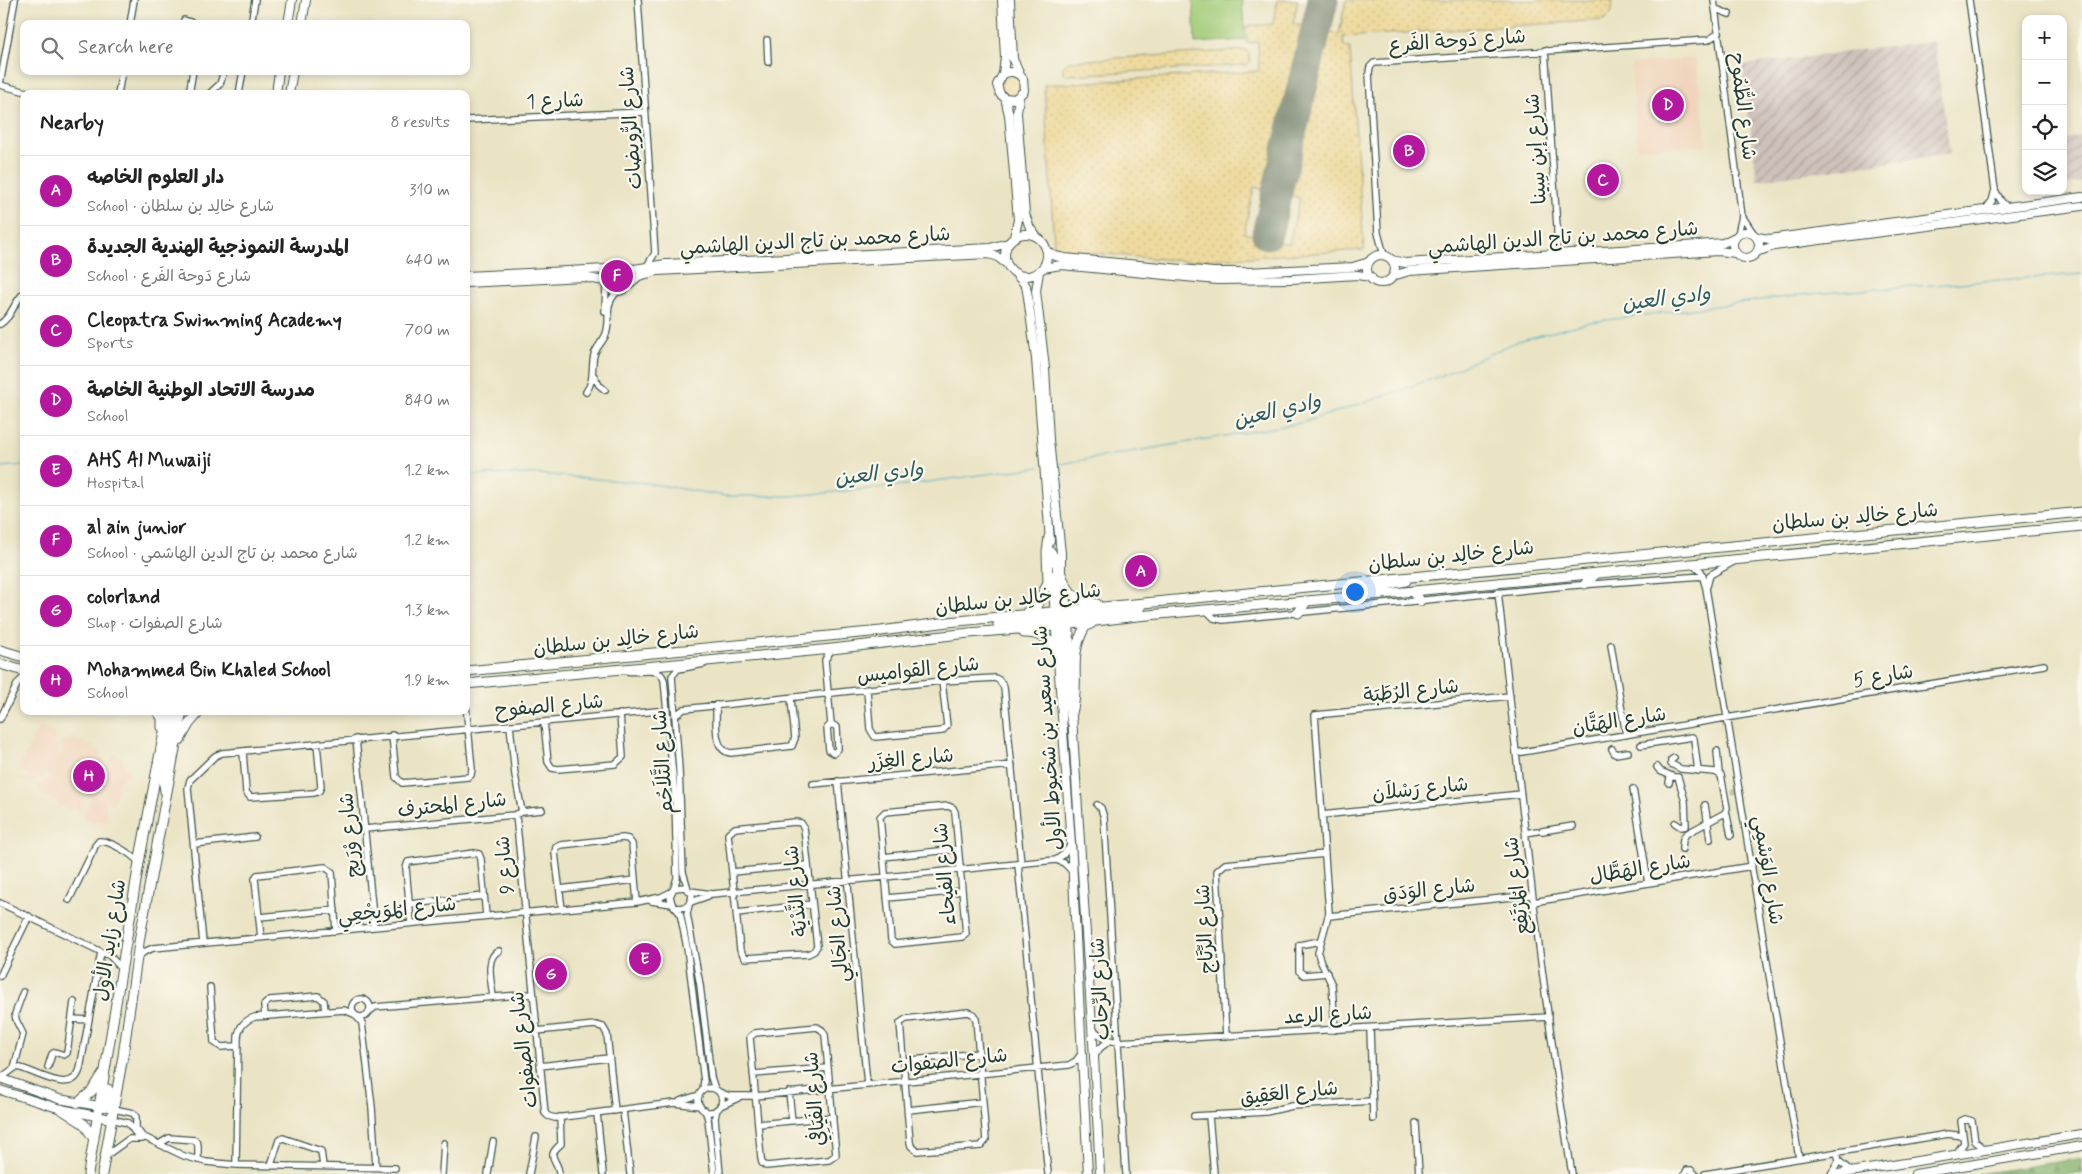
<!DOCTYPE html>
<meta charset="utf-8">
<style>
:root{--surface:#fff;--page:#f6f6f6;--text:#222;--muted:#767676;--line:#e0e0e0;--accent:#b5179e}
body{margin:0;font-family:Mynerve,"Playpen Sans Arabic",sans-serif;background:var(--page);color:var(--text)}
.controls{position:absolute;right:15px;top:15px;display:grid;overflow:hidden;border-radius:10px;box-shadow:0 2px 8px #0003}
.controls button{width:45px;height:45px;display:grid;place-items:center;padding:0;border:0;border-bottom:1px solid var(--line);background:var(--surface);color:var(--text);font:25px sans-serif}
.you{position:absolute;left:1354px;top:591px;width:18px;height:18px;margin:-12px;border:4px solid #fff;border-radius:50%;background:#1a73e8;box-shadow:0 0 0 8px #1a73e833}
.badge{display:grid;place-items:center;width:32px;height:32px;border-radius:50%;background:var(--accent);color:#fff;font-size:16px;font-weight:700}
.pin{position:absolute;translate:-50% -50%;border:2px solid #fff;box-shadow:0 1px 5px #0006}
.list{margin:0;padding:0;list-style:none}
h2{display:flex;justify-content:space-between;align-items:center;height:65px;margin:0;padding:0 20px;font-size:21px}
h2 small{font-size:16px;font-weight:400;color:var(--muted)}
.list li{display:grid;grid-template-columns:32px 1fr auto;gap:15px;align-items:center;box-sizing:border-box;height:70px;padding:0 20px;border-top:1px solid var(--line)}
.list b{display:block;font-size:19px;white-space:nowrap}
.list p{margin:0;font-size:16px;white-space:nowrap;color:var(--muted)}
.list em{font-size:16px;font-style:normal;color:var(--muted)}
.icon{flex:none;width:28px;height:28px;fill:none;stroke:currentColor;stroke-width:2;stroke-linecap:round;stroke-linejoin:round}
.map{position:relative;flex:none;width:2082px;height:1174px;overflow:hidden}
.search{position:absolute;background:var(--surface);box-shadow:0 2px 8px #0003;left:20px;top:20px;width:450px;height:55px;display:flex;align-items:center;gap:12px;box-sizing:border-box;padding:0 18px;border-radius:10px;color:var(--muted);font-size:19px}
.panel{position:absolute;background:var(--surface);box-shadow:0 2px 8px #0003;left:20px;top:90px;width:450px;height:625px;border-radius:10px}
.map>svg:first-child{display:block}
.built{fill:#f0d5bc}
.industrial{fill:url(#industrial-furrows)}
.forest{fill:url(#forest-firs);stroke:#50764e}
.sand{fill:url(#sand-dots);stroke:#868c69}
.pitch{fill:#a2cb77;stroke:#608456}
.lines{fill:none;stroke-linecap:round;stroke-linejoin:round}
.stream{stroke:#45a9c5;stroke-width:1}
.runway{stroke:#84907c;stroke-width:31}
.street-tunnel{stroke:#c1c3a8;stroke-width:5.5;stroke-dasharray:5.5 3;stroke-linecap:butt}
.street-casing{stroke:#3d564a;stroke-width:8}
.secondary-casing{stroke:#3d564a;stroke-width:10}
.primary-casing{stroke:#3d564a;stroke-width:11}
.street{stroke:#fff;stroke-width:5.5}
.secondary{stroke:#fff;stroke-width:8}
.primary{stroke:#fff;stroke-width:9}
.labels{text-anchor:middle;stroke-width:4.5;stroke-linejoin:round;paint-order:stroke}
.street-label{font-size:20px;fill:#1f3d34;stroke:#fbf7ec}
.water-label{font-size:21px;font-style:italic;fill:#2a5d60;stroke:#fbf7ec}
</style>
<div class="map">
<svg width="2082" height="1174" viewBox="0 0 2082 1174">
<defs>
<pattern id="industrial-furrows" width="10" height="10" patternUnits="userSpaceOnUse" patternTransform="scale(1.25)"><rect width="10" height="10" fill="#cec1b9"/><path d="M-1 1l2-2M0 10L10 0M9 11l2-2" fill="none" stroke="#a79e97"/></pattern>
<pattern id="forest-firs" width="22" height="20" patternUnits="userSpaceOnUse" patternTransform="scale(1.25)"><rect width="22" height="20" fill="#81af68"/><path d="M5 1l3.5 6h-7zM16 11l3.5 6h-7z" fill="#699056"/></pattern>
<pattern id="sand-dots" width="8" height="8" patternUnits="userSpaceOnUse" patternTransform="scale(1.25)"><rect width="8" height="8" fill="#eeda9e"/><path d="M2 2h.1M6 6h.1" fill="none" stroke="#ccbc89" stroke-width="1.8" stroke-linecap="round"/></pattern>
</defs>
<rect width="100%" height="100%" fill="#fbf7ec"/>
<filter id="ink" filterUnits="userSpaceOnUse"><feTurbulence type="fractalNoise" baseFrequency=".02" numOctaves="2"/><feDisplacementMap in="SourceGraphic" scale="10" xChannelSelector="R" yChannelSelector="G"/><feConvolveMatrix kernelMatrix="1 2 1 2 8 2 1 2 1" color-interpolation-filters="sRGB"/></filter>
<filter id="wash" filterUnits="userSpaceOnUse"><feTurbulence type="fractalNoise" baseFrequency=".0096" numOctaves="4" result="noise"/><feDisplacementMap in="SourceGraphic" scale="20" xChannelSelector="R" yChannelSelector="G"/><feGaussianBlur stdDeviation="1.12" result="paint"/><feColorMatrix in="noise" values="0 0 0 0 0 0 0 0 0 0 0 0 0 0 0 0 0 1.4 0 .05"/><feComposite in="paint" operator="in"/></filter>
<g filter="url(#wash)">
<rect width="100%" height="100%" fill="#eae4c5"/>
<path class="built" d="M1696,58L1707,146L1637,148L1631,64Z
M39,726L56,734L55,744L58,746L59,754L62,756V740H71L70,737H76V741L80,740L92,746L95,750L98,748L102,753L100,755L105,762L90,772L94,774L98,772L104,774L113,754L122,757L121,761L126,764L125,767L131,774L116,783L118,787L113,805L106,802L107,821H98L96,824L91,822V820L82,818L91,798L81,790L82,809L73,808V811H68L67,806L63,807L57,804V802L48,796L45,798L37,786L50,777L47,774L31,783L19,779L20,777L25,779L29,775L18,770Z"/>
<path class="industrial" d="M1934,41L1950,154L1757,180L1742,65Z
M2082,136V182L2063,185V139Z"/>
<path class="forest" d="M2082,1158V1174H1978Z"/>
<path class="sand" d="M1277,0H1298L1293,24L1304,26L1265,190L1254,187L1244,233L1289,244L1300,198L1289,195L1327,32L1339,34L1346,0H1612C1613,10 1613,15 1603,20L1343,37L1344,46L1350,48L1364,250L1185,261L1059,250L1054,244L1044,85L1259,71L1258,42L1247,43L1246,26L1273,24Z
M1246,50L1249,53L1250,62L1246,65L1072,75L1063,74V65L1071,61Z
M1001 86a10 10 0 1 1 20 0a10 10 0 1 1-20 0Z"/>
<path class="pitch" d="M1193,0H1242L1245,40L1195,43Z"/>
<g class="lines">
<path class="stream" d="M1054,465L1301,423L1367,402L1446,374L1518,341L1590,322L1809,294L2082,274
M0,467L24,465
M466,475L538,474L646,483L726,496H791L890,487L1040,467"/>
<path class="runway" d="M1267,234L1323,0"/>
</g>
</g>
<g filter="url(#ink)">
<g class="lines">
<path class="street-tunnel" d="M1731,792L1735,791"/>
<defs>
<path id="street" d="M638,0L655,253L647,266
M1714,0L1742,216L1738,234
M1969,0L1995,190L2001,201L2007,207
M1716,9L1729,14
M184,20L196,24
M130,24L134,0
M251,24L255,0
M767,40L768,62
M1545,50L1557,227V245L1550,254
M0,84L15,0
M0,85L34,94
M118,94L122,71
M189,94L193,71
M209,94L220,84L224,71
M239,94L243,71
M466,120L645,112
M1985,210L1992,201L1995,190
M1742,216L1754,234
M1384,255L1378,233L1369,73L1370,67L1374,63L1708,40L1719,33
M605,311L606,286
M0,324C12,317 13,303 24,293
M594,376L599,385L605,390
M586,392C595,380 591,368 594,355C596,347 603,342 606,334C612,317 602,306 618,291
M1693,565L1701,571L1706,588L1799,1158
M1707,586L1710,575L1733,562
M1498,592C1520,787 1540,981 1572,1174
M1207,611L1214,618L1223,620L1566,586L1703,576
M1611,645L1626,735
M627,671C640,674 659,665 664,680L675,798L677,878L674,888
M867,690L870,729L875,737L942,731L947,726L942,681
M716,705C717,719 712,751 731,753L792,746L795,738L791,699
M676,715L684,709L942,681L995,678L999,680L1004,687L1021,864
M0,719L18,683L24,677
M544,722L548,762L552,768L558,769L615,764L623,757L620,714
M831,724L825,660L832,649
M831,724L837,727L838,749L834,753L829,750L827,728Z
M510,725L515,775L522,812
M392,735L396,777L402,783L468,777L471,775L472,769L466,705
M356,739L374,927
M1641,745L1692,737L1694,739L1698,771
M1612,749L1615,754L1628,752
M243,751L246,792L250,797L314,793L319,791L321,787L317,744
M1717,751L1719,774
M1516,753L2044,665
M1674,758L1671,760V764L1681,769L1715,772L1721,775L1727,808L1725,813L1686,834L1683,839L1682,849
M1657,767L1660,771L1672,776
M838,781L867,1084
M1669,783L1670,777H1678L1685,801L1686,826L1681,827L1675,823
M813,784L1012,765
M1633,789L1648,883
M1097,805L1101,808L1104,818L1126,1174
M1705,805L1710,839
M948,806L953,808L955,812L966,934L962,937L895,944L891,940L880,817L885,812Z
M1726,811L1731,835
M516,815L545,1113L548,1116L555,1118L674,1103L700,1106
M1322,815L1521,794
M795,822L801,823L804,828L817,946L814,951L808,954L745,958L740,950L728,834L735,828Z
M365,829L514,815L522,812L542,810
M1542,831L1573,826
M1526,833L1537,831
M194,844L255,837
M95,846L99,841C109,840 134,855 139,863
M883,857L958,849
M1056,860L1064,863L1072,871
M1018,864L1048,1174
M732,872L808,865
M560,889L635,880
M688,889L683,872L679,769L672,676L678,669L704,664
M690,891L712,894L1056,860L1063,855L1071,845
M887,898L962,891
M69,900L94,849
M651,901L672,904
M691,902L708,896
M1533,902L1752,866
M0,903L110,956L121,968
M410,904L484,896
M689,905L687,914L700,985L711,1077L715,1089
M677,908L686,907L691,902L692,894L685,887L674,888L670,896L672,904L680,913L687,948L704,1081L703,1090
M562,909L555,853L556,847L561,845L623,838L628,839L632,844L637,902
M737,913L812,904
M1329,916L1532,895
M259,917L335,910
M411,923L406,868L408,862L474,853L479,854L481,859L486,916
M261,938L255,879L257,875L325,867L332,872L336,931
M1320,941L1299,945V971L1304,975L1327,973
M203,943L188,788L190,780L215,756L222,753L657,711L668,715
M137,958L144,952L153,948L637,902L661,897L671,892
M0,976L29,916
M210,987L214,1042L221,1047L237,1046
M493,997C492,984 484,957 499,951
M352 1008a9 9 0 1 1 18 0a9 9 0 1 1-18 0Z
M968,1012L973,1014L976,1019L986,1140L981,1146L917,1151L911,1146L910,1142L900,1023L906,1019Z
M368,1013L375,1007L532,994
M265,1016L264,1005L270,1000L318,996L324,1001L325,1011
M356,1016L362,1023L372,1107L376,1167
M72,1019L89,1020
M817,1027L822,1030L825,1035L836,1155L829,1160L766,1166L762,1163L761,1158L750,1037L755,1033Z
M1370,1028L1373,1119
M1093,1029L1104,1039L1118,1042L1549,1017
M1335,1030L1332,985L1320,960L1318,953L1329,913L1315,715L1510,696
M536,1031L595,1025L603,1027L607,1034L615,1111
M1226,1036L1217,871L1225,864L1325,854
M1094,1057L1100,1048L1109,1041
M904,1061L979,1053
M540,1066L609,1058
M48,1067L52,1054L55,1052L64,1055L67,1053L74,1002
M14,1068L23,1034L16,1020L15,1014L23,992
M753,1074L828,1068
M1,1078L16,1067C34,1069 72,1098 80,1069L101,952
M698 1100a12 12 0 1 1 24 0a12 12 0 1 1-24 0Z
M719,1092L729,1096H755L1069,1065L1076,1061L1082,1053
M789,1092L792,1121
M680,1101L699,1095
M720,1106L738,1098
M114,1109L133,1113L136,1117V1128L142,1136L184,1156L206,1162L236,1165L395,1168
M717,1109L715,1118L720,1174
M623,1110L630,1174
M705,1110L708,1119L714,1174
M908,1110L983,1102
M597,1113L603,1174
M1194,1116L1266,1112L1292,1106L1372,1101
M1209,1116L1214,1174
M111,1119L128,1123L137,1135
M1416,1123L1419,1174
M758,1124L833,1117
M159,1144L169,1138L195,1140L198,1145V1160
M1837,1152L1839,1161L1852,1172
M107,1155L129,1139H142
M1955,1155L1964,1143L1961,1121L1965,1119L1972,1121L1975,1141L1986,1150
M236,1165L238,1037C239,1027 245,1020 255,1017L344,1010L354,1014
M271,1165L279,1140L283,1138L321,1151L323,1166
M442,1174L444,1143
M488,1174L493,1142
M529,1174L536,1137
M559,1174C559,1159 544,1158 561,1144L560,1117
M1685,1174L1687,1170H1691L1695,1174
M1705,1174L1948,1134L1963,1136
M1831,1174L1839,1161"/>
<path id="secondary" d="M1002,0L1005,57L1003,74
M1010,0L1013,59L1020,75
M288,24L292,0
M302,24L306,0
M276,94L279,71
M289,94L293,71
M1019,97L1017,113L1025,214L1030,228L1036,236
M1005,98L1015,99L1024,91L1023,79C1018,72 1011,70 1003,74L997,85L1000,94L1005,98L1009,115L1018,220L1014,237
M1733 245a13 13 0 1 1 26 0a13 13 0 1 1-26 0Z
M1005 255a21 21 0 1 1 42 0a21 21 0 1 1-42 0Z
M1757,237L1769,239L2082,197
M1047,251L1055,256L1065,258L1213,272H1247L1353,267L1369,262
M1759,251L1774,246L2082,206
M1367 269a14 14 0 1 1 28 0a14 14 0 1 1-28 0Z
M1392,260L1405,263L1685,246L1723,243L1735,237
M604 278a13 13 0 1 1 26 0a13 13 0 1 1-26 0Z
M624,267L634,269L666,264L990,248L1008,243
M1043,268L1061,265L1217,280L1292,279L1357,275L1371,277
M1039,272L1036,291L1045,368L1049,440L1061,553V574L1069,617L1071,680
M1016,274L1026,286L1028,297L1036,359L1050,541
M466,276L607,269
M1393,276L1409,271L1718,251L1735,253
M466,283L583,277L604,281
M629,284L639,276L658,271L988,254L996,256L1007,264
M1052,575L1072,858L1088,1174
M1072,717L1094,1057L1100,1174
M0,1078L59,1099L104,1107
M0,1090L61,1109L111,1119
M1838,1174L2082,1134
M1915,1174L2082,1146"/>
<path id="primary" d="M1051,552L1057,565L1062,617
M1061,574C1069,594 1074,600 1097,604
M1585,584L1597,573
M1412,591L1420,601
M1366,595V591L1369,588L1406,581
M1027,612L1037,607L1048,582L1047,552L1049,537
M1298,613L1307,601
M1061,620L1069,617L1130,611L1141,607
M1062,620L1067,695L1072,722
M998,624L1063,618L1065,614
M1024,633C1036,632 1050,638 1057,649
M0,650L24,657
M0,664L24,671
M466,671L881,631L948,622L2082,512
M466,684L832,649L969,633L1055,626L1137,616L1352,597L2082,526
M157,711L162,718V727
M1072,713C1081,681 1067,658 1085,627L1092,623
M180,740L189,724L200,711
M165,791L163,779L175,711
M108,1089L106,1103L109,1107H114
M78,1103L92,1091L103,1074
M61,1109L84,1124L94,1139
M88,1174L139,863L168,711
M102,1174L123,1056L140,936L182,711"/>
</defs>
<use href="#street" class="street-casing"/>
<use href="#secondary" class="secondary-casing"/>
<use href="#primary" class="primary-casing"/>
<use href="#street" class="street"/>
<use href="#secondary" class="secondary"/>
<use href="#primary" class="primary"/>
</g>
</g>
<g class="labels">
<g class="street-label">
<text transform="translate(1457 40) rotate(-4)" y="7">شارع دَوحة الفَرع</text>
<text transform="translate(555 100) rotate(-2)" y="7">شارع 1</text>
<text transform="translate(1744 106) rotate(83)" y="7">شارع الطُّمُوح</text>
<text transform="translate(630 128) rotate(-94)" y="7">شارع الرُّويضات</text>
<text transform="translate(1535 149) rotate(-94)" y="7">شارع إبن سِينا</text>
<text transform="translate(1563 237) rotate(-4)" y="7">شارع محمد بن تاج الدين الهاشمي</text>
<text transform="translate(815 240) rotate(-3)" y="7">شارع محمد بن تاج الدين الهاشمي</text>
<text transform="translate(1855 516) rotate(-5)" y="7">شارع خالِد بن سلطان</text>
<text transform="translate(1451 555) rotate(-6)" y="7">شارع خالِد بن سلطان</text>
<text transform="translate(1018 598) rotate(-6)" y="7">شارع خالِد بن سلطان</text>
<text transform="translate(616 639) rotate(-6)" y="7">شارع خالِد بن سلطان</text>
<text transform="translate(918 669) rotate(-6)" y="7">شارع القواميس</text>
<text transform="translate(1883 675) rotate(-9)" y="7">شارع 5</text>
<text transform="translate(1411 690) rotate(-6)" y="7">شارع الرُطَبَة</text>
<text transform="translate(549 705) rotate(-5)" y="7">شارع الصفوح</text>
<text transform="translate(1619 720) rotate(-9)" y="7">شارع الهَتَّان</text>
<text transform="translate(1047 738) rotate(-94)" y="7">شارع سعيد بن شخبوط الأول</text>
<text transform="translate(911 758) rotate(-5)" y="7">شارع الغِزَر</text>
<text transform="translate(662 762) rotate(-94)" y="7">شارع التَّلاَحُم</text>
<text transform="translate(1420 788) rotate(-6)" y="7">شارع رَسْلاَن</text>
<text transform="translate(452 804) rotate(-6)" y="7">شارع المحترف</text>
<text transform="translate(349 835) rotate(-95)" y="7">شارع وْرَيج</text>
<text transform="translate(504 865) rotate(-95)" y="7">شارع 9</text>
<text transform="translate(1640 868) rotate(-9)" y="7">شارع الهَطَّال</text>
<text transform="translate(1769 870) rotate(81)" y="7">شارع الوَسْمِي</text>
<text transform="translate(944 874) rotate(-95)" y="7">شارع الفيحاء</text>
<text transform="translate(1516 886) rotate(-97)" y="7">شارع المُرْتَفِع</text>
<text transform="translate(1429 889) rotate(-6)" y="7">شارع الوَدَق</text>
<text transform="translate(795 891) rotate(-96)" y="7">شارع النَّدْيَة</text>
<text transform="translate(397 909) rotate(-6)" y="7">شارع المُوَيجْعِي</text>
<text transform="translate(1204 929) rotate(-93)" y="7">شارع الرِّتَاج</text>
<text transform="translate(837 934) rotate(-95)" y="7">شارع الجَالِي</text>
<text transform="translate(109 940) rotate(-81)" y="7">شارع زايد الأول</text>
<text transform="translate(1099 989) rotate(-93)" y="7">شارع الرِّحاب</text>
<text transform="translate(1328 1014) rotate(-3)" y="7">شارع الرعد</text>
<text transform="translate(523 1050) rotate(-97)" y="7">شارع الصفوات</text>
<text transform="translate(949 1060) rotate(-6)" y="7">شارع الصفوات</text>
<text transform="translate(1289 1092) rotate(-6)" y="7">شارع العَقِيق</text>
<text transform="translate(814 1099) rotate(-95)" y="7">شارع الفَيَافِي</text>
</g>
<g class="water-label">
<text transform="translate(1666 298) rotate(-7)" y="7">وادي العين</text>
<text transform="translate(1277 410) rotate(-13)" y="7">وادي العين</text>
<text transform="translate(879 473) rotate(-6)" y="7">وادي العين</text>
</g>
</g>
</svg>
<div class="controls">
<button>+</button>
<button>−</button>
<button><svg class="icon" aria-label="locate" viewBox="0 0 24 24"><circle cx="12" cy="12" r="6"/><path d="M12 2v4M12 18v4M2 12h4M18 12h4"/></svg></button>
<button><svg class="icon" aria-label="layers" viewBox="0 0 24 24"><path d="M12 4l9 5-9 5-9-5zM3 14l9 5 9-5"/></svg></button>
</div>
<div class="you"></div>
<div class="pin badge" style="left:1141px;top:571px">A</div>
<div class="pin badge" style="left:1409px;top:151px">B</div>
<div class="pin badge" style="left:1603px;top:180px">C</div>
<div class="pin badge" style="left:1668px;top:105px">D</div>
<div class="pin badge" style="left:645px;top:959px">E</div>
<div class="pin badge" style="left:617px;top:276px">F</div>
<div class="pin badge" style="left:551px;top:974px">G</div>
<div class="pin badge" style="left:89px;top:776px">H</div>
<div class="search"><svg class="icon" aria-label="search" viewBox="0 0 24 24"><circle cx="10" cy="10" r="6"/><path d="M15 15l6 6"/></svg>Search here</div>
<section class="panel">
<h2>Nearby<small>8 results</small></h2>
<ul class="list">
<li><span class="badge">A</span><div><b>دار العلوم الخاصه</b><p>School · شارع خالِد بن سلطان</p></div><em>310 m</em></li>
<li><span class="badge">B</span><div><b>المدرسة النموذجية الهندية الجديدة</b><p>School · شارع دَوحة الفَرع</p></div><em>640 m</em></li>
<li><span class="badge">C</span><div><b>Cleopatra Swimming Academy</b><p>Sports</p></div><em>700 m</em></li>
<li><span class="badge">D</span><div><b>مدرسة الاتحاد الوطنية الخاصة</b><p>School</p></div><em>840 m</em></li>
<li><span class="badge">E</span><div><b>AHS Al Muwaiji</b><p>Hospital</p></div><em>1.2 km</em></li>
<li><span class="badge">F</span><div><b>al ain junior</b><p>School · شارع محمد بن تاج الدين الهاشمي</p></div><em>1.2 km</em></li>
<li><span class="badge">G</span><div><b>colorland</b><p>Shop · شارع الصفوات</p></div><em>1.3 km</em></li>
<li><span class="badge">H</span><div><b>Mohammed Bin Khaled School</b><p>School</p></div><em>1.9 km</em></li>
</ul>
</section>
</div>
